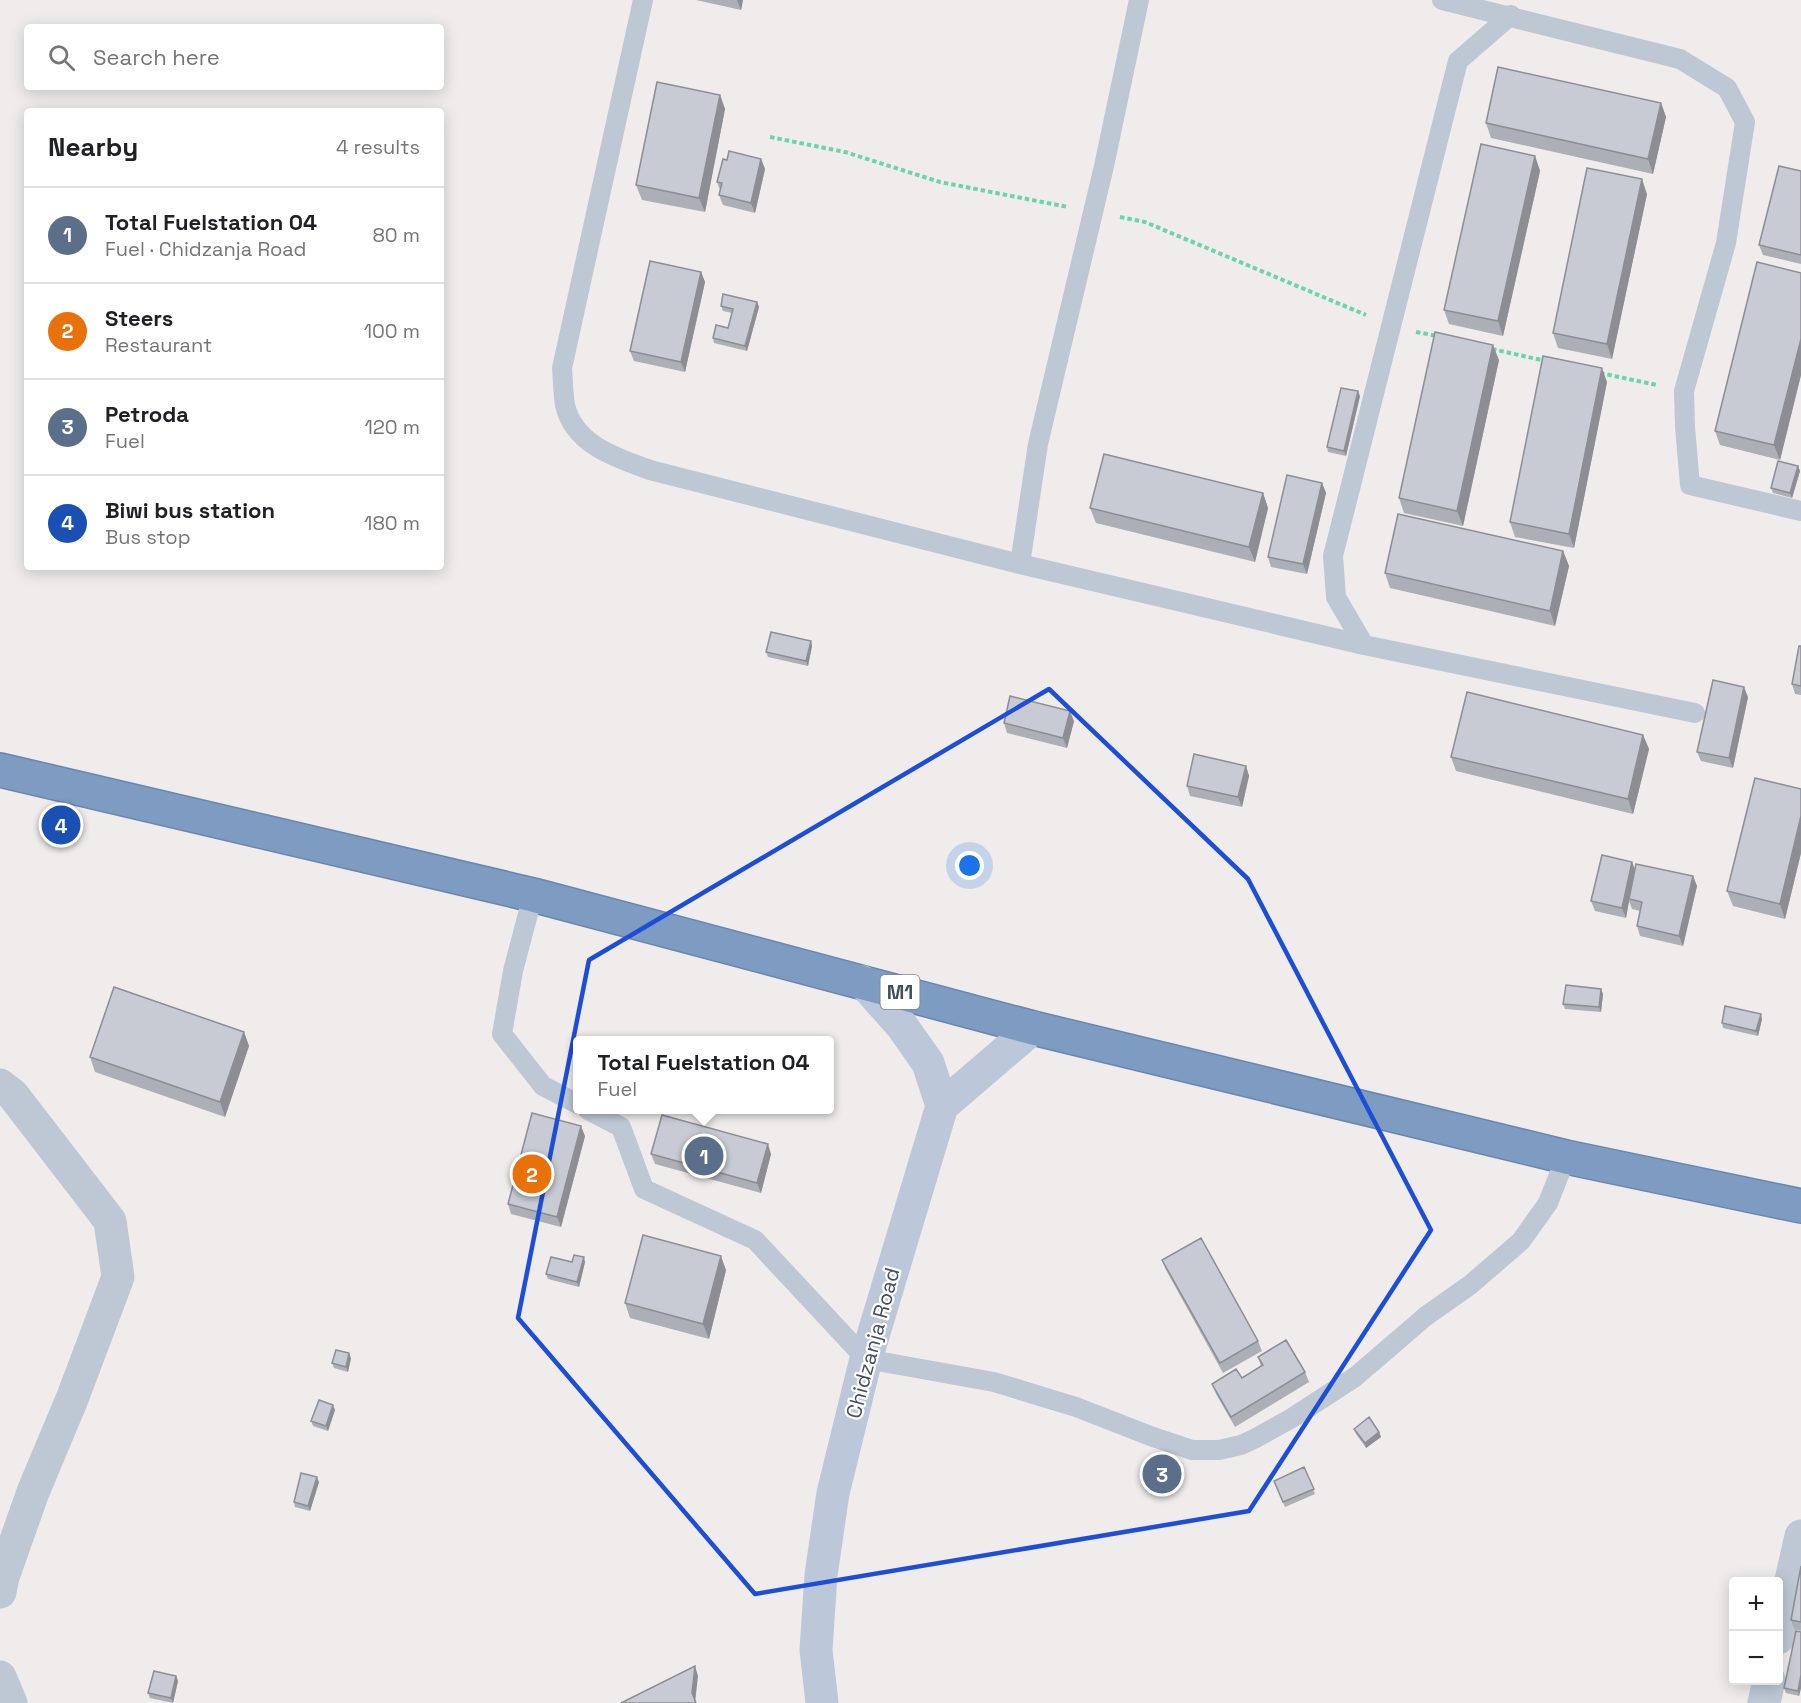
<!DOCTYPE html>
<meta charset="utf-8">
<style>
:root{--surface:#fff;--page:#f6f6f6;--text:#202124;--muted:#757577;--line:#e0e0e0;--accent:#0b8043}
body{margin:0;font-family:"Space Grotesk",sans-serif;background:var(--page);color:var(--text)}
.controls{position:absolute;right:18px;bottom:18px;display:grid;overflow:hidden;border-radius:6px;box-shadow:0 3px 15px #0003}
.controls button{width:54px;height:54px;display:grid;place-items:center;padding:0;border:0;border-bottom:2px solid var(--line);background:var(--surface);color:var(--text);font:30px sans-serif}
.you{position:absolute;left:970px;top:866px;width:21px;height:21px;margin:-15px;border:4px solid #fff;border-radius:50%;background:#1a73e8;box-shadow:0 0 0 9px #1a73e833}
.badge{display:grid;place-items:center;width:39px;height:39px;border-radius:50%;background:var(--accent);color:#fff;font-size:20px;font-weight:700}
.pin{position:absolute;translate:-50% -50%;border:3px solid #fff;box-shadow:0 2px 6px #0006}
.popup{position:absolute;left:573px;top:1036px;width:261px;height:78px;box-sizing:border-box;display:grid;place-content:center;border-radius:6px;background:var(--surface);filter:drop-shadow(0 2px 4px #0005);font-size:20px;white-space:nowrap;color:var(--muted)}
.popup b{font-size:22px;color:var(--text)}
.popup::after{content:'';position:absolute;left:50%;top:100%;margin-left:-12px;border:12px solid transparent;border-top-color:var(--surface)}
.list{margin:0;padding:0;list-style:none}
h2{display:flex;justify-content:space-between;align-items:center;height:78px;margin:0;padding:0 24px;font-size:26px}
h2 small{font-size:20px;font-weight:400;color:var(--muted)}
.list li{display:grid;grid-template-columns:39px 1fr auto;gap:18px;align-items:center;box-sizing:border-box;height:96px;padding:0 24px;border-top:2px solid var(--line)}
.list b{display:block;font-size:22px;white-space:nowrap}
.list p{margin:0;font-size:20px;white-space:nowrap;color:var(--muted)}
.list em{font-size:20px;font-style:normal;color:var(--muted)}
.icon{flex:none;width:33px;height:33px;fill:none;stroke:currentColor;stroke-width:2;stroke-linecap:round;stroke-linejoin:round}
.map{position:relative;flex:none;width:1801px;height:1703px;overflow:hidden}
.search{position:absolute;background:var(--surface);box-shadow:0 3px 15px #0003;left:24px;top:24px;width:420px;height:66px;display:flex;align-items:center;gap:15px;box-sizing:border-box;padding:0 21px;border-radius:6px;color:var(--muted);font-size:22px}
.panel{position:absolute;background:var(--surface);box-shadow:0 3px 15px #0003;left:24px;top:108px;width:420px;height:462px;border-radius:6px}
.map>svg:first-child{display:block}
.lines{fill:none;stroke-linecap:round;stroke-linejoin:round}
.highway-casing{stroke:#6986ae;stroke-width:36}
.path{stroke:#68d6a6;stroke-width:4;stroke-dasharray:4.5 3;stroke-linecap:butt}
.lane{stroke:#bec8d4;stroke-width:20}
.street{stroke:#bec8d4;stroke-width:33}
.secondary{stroke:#bcc8d9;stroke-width:33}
.highway{stroke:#7e9bc2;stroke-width:33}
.wall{fill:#acafb5}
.shaded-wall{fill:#8c8e94}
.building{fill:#c8cbd3;stroke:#8c8e94;stroke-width:1.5}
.marked{fill:none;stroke:#1d4ed8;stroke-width:4.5;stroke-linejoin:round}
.labels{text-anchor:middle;stroke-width:4.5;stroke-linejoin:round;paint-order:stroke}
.shield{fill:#fff;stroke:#7b848d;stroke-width:1.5}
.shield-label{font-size:20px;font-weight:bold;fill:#434f5c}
.street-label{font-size:21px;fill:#434f5c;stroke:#fff}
</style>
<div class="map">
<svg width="1801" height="1703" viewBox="0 0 1801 1703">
<rect width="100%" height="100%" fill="#f0ecec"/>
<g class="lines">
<defs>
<path id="highway" d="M0,770L533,895L1033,1028L1566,1157L1801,1206"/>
</defs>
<use href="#highway" class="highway-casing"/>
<path class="path" d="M770,137L845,152L940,182L1068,207
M1120,217L1145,222L1366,315
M1416,332L1438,336
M1492,349L1546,361
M1600,373L1657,385"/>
<path class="lane" d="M643,0L562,368C563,380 563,393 565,405C574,445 617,458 650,470L1020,564L1364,645L1695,713
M1442,0L1680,59L1727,88L1745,122L1726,243L1684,391L1685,427L1690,485L1801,511
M1020,564L1038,444L1104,166L1139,0
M1364,645L1336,597L1333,556L1458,61L1511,15
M533,895L513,971L502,1034L543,1086L578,1104
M588,1110L621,1127L644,1189L755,1240L866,1359L994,1382L1076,1407L1153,1437L1192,1450H1219L1241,1445L1254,1439L1292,1418L1355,1377L1426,1316L1470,1285L1521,1241L1548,1203L1566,1157"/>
<path class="street" d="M0,1085L13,1095L110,1221L118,1277L72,1399L33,1492L3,1577L0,1592
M1778,1638L1801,1536
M0,1677L11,1703
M1764,1703L1769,1680"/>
<path class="secondary" d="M863,982L902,1026L928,1063L942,1106
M822,1703L816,1650L821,1575L833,1493L866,1359L942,1106L1033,1028"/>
<use href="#highway" class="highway"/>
</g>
<path class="wall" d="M696,0H743L741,10Z
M720,95L725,109L705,212L642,200L636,185Z
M1661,103L1666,117L1653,174L1491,138L1486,123Z
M1535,156L1540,171L1503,336L1449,324L1444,310Z
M761,159L765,169L755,213L723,205L719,195L720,190L717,182L727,160Z
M1801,171V264L1763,255L1759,245Z
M1647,194L1612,359L1558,348L1553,333Z
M701,272L705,282L685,372L634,361L630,351Z
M1801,273V375L1780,460L1720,445L1715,431Z
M757,302L759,307L747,351L714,343L713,338L728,328L732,313L723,311L721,306Z
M1499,360L1463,526L1404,513L1399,498Z
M1607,382L1574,548L1515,537L1510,522Z
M1360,396L1346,456L1328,452L1327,447Z
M1798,466L1800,471L1792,498L1773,493L1771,488Z
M1322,483L1326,493L1307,574L1271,567L1268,557Z
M1263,493L1268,508L1255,562L1096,523L1090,508Z
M1563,551L1569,566L1555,626L1390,588L1385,573Z
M811,641L812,646L808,666L768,657L766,652Z
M1801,646V695L1795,694L1792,684Z
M1748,697L1733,768L1701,761L1697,752Z
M1074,721L1067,748L1007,733L1004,723Z
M1643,735L1649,749L1633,814L1456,771L1451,757Z
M1246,766L1249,776L1242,807L1190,796L1187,786Z
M1801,789V853L1785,919L1733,906L1727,891Z
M1635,870L1693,876L1697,886L1683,946L1640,936L1637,926L1640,911L1632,909L1629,901L1626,918L1595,911L1591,901Z
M1603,994L1601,1012L1565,1009L1563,1004Z
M1762,1019L1758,1036L1723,1028L1722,1023Z
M244,1032L249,1046L225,1117L95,1072L90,1057Z
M585,1136L561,1227L511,1214L508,1204Z
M651,1154H771L761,1193L655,1164Z
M1162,1260L1258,1341L1262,1351L1223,1373L1166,1270Z
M585,1262L579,1287L548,1279L546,1274Z
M726,1270L709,1339L630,1318L625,1303Z
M1258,1357L1305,1372L1309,1382L1235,1427L1216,1394L1212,1384L1242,1378L1261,1366Z
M351,1358L348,1372L334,1368L332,1363Z
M335,1410L328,1431L313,1426L311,1421Z
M1354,1429L1379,1432L1381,1437L1366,1448L1356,1434Z
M1304,1467L1315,1494L1285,1507L1276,1486Z
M319,1482L310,1511L295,1507L294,1502Z
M1801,1566V1631L1794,1629L1791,1620Z
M1801,1632V1688L1799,1696L1786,1693L1784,1688Z
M176,1676L178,1681L173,1703L150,1698L148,1693Z"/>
<path class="shaded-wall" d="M737,0H743L741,10Z
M720,95L725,109L705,212L699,198Z
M1661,103L1666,117L1653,174L1648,159Z
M1535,156L1540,171L1503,336L1498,321Z
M761,159L765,169L755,213L751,203Z
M1642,179L1647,194L1612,359L1607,344Z
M701,272L705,282L685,372L681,362Z
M757,302L759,307L747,351L745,346Z
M1801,339V375L1780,460L1774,445Z
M1493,345L1499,360L1463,526L1457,511Z
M1602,368L1607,382L1574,548L1569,534Z
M1358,391L1360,396L1346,456L1344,451Z
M1798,466L1800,471L1792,498L1790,493Z
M1322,483L1326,493L1307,574L1303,564Z
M1263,493L1268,508L1255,562L1249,547Z
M1563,551L1569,566L1555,626L1550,611Z
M811,641L812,646L808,666L806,661Z
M1744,687L1748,697L1733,768L1729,758Z
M1070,711L1074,721L1067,748L1063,738Z
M1643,735L1649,749L1633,814L1628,799Z
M1246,766L1249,776L1242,807L1238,797Z
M1801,816V853L1785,919L1780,904Z
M1632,862L1636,872L1629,899V901L1626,918L1622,908Z
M1693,876L1697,886L1683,946L1679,936Z
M1601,989L1603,994L1601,1012L1599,1007Z
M1761,1014L1762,1019L1758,1036L1756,1031Z
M244,1032L249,1046L225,1117L220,1102Z
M581,1126L585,1136L561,1227L557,1217Z
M768,1144L771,1154L761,1193L757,1183Z
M721,1256L726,1270L709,1339L703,1324Z
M584,1257L585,1262L579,1287L577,1282Z
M349,1353L351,1358L348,1372L346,1367Z
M333,1405L335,1410L328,1431L326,1426Z
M1379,1432L1381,1437L1366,1448L1365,1443Z
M317,1477L319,1482L310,1511L308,1506Z
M695,1666L698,1676L695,1703L692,1693Z
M1801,1675V1688L1799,1696L1798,1691Z
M176,1676L178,1681L173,1703L171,1698Z"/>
<path class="building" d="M1498,67L1661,103L1648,159L1486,123Z
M657,82L720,95L699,198L636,185Z
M1481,144L1535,156L1498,321L1444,310Z
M729,151L761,159L751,203L719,195L722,183L717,182L723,159L727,160Z
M1779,166L1801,171V255L1759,245Z
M1587,168L1642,179L1607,344L1553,333Z
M650,261L701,272L681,362L630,351Z
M1757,262L1801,273V339L1774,445L1715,431Z
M723,294L757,302L745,346L713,338L716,325L728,328L733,309L721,306Z
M1435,332L1493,345L1457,511L1399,498Z
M1543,356L1602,368L1569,534L1510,522Z
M1341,388L1358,391L1344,451L1327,447Z
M1104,454L1263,493L1249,547L1090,508Z
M1778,461L1798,466L1790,493L1771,488Z
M1287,475L1322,483L1303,564L1268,557Z
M1398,514L1563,551L1550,611L1385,573Z
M771,632L811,641L806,661L766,652Z
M1799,646H1801V686L1792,684Z
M1713,680L1744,687L1729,758L1697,752Z
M1467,692L1643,735L1628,799L1451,757Z
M1010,696L1070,711L1063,738L1004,723Z
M1194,754L1246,766L1238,797L1187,786Z
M1755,778L1801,789V816L1780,904L1727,891Z
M1602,855L1632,862L1622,908L1591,901Z
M1636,864L1693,876L1679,936L1637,926L1642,902L1629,899Z
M1566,985L1601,989L1599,1007L1563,1004Z
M114,987L244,1032L220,1102L90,1057Z
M1725,1006L1761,1014L1756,1031L1722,1023Z
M532,1113L581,1126L557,1217L508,1204Z
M662,1115L768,1144L757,1183L651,1154Z
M643,1235L721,1256L703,1324L625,1303Z
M1201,1238L1258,1341L1220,1363L1162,1260Z
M574,1255L584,1257L577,1282L546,1274L551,1257L572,1262Z
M1286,1340L1305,1372L1231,1417L1212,1384L1236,1369L1242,1378L1263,1365L1258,1357Z
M336,1350L349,1353L346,1367L332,1363Z
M319,1400L333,1405L326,1426L311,1421Z
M1369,1417L1379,1432L1365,1443L1354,1429Z
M1304,1467L1314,1489L1283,1502L1274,1481Z
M301,1473L317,1477L308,1506L294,1502Z
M1801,1566V1622L1791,1620Z
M1796,1631L1801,1632V1675L1798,1691L1784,1688Z
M695,1666L692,1693L696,1703H621Z
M154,1671L176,1676L171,1698L148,1693Z"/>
<path class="marked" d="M1049,689L1248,879L1431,1230L1249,1511L755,1594L518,1318L589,960Z"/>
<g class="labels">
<rect class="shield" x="880.5" y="975" width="39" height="34" rx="4.5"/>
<g class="shield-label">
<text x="900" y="999">M1</text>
</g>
<g class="street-label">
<text transform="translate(873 1343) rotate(-75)" y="7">Chidzanja Road</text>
</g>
</g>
</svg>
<div class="controls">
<button>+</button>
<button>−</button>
</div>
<div class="you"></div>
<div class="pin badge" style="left:704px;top:1156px;background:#5c6f8a">1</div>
<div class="popup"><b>Total Fuelstation 04</b>Fuel</div>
<div class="pin badge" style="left:532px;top:1174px;background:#e8710a">2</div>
<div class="pin badge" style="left:1162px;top:1474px;background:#5c6f8a">3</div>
<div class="pin badge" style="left:61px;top:825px;background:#1a4fb4">4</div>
<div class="search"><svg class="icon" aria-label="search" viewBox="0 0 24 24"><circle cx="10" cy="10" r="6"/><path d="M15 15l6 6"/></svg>Search here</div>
<section class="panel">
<h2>Nearby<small>4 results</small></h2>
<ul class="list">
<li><span class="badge" style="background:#5c6f8a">1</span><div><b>Total Fuelstation 04</b><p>Fuel · Chidzanja Road</p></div><em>80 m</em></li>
<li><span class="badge" style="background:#e8710a">2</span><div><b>Steers</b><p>Restaurant</p></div><em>100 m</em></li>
<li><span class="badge" style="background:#5c6f8a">3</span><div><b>Petroda</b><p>Fuel</p></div><em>120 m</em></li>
<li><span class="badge" style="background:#1a4fb4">4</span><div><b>Biwi bus station</b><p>Bus stop</p></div><em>180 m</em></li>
</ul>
</section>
</div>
